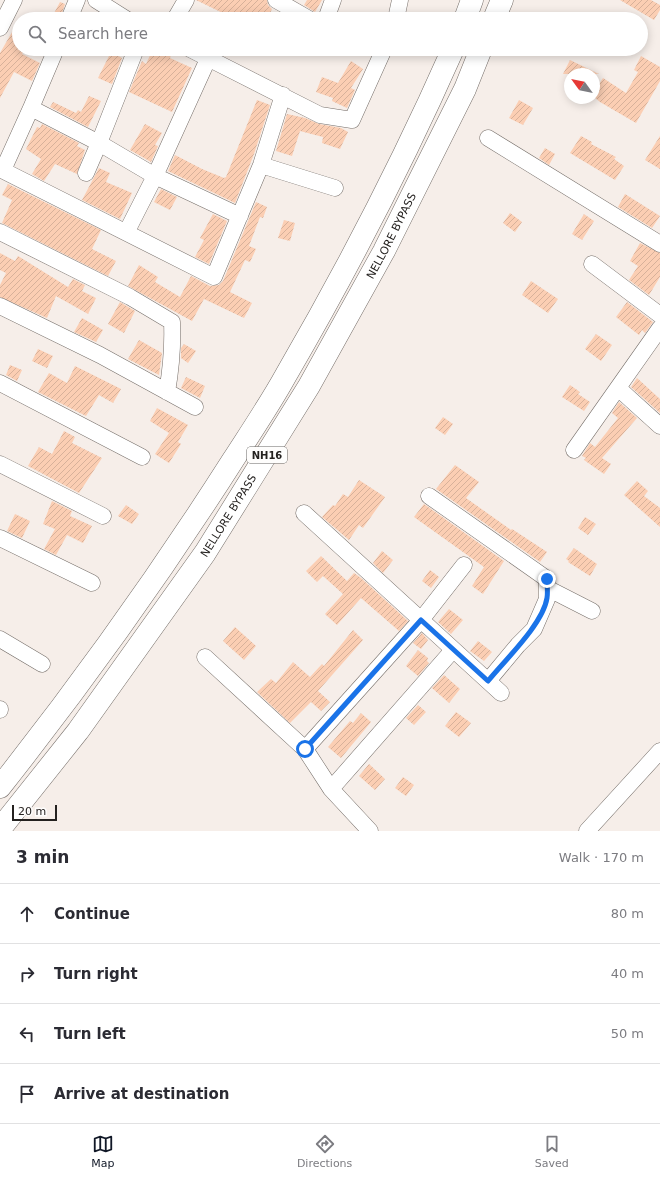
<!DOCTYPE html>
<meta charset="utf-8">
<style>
:root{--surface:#fff;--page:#f7f7f7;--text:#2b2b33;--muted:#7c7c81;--line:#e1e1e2;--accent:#111827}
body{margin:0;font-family:"DejaVu Sans",sans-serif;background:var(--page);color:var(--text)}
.compass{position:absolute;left:564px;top:68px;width:36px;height:36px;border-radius:50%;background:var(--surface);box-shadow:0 2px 10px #0003;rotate:303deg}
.scale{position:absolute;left:12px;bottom:10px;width:45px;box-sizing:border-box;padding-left:4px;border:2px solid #24211f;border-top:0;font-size:11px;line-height:14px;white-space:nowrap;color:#24211f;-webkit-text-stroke:3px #fefdfc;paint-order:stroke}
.stop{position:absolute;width:12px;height:12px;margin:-9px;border:3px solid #1a73e8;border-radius:50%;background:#fff}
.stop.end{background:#1a73e8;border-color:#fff;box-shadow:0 1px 4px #0008}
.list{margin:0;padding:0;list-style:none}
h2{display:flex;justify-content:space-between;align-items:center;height:52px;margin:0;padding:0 16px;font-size:17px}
h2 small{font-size:13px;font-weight:400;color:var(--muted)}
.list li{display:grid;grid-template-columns:26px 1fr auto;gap:12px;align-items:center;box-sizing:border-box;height:60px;padding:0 16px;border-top:1px solid var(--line)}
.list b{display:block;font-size:15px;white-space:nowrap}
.list em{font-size:13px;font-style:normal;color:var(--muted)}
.icon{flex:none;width:22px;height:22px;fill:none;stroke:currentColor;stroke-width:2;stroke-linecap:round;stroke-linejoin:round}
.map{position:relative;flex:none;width:660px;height:831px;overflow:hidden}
.search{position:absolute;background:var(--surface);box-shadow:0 2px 10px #0003;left:12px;right:12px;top:12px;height:44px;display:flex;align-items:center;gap:10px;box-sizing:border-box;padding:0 14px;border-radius:22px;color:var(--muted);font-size:15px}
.sheet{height:292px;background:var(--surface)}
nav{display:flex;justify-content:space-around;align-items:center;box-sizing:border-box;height:56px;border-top:1px solid var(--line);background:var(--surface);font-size:11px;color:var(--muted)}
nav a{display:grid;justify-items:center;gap:2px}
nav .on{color:var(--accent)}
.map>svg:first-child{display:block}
.building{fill:url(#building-hatch)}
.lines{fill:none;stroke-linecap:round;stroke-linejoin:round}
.street-casing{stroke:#756e69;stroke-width:17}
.highway-casing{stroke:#756e69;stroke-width:23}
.street{stroke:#fff;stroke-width:16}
.highway{stroke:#fff;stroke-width:22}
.route{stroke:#1a73e8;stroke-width:5}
.labels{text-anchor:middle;stroke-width:3.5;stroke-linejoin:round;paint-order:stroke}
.shield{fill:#fefdfc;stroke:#656361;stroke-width:1}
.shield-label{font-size:10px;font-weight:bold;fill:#24211f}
.street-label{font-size:11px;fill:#24211f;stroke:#fefdfc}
</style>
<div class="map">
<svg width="660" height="831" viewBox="0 0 660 831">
<defs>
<pattern id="building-hatch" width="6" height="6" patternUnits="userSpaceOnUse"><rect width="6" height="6" fill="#fbceb3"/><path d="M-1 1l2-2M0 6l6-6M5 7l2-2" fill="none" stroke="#d7b19a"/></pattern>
</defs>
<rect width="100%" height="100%" fill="#f6eee9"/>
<path class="building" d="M196,0H267L268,5L272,9L267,19H235Z
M307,0H322L315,12L304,5Z
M620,0H651L660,5V10L654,20Z
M60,2L65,4L60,19H51Z
M19,20V49H25L22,54L40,63L32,81L14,72L0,98V53Z
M153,49L171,55L170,58L192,68L172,112L129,92L142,61L146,64Z
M111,52L122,58L112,84L98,78Z
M641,56L660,67V81L636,123L600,102L594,97V92L603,78L626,93L638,72L634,70Z
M570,60L599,74H563Z
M351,61L363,69L351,88L355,90L347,108L332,101L333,98L316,92L322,77L338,83Z
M89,96L101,101L88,127L50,107L53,102L76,113L78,110L81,112Z
M257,100L270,105L254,154L235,203L168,171L175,155L202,169L224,178L226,177Z
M519,100L533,108L523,125L509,118Z
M287,114L305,118L319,124L341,128L348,132L340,149L322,143L323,137L300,131L292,156L276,151Z
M42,124L79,143L77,146L85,150L77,174L55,164L44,181L32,174L41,159L26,149L37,127L40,128Z
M145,124L162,133L155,145L158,146L151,162L130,150Z
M581,136L592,142L591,144L616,157L614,159L624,166L615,180L570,153Z
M660,136V169L645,160Z
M545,148L555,154L549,165L539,158Z
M99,168L110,173L106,182L132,193L120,219L82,200Z
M8,184L101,230L92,249L116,261L108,276L2,223L12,200L2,195Z
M161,189L177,197L170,210L154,202Z
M625,194L660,216L652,228L618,207Z
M256,202L267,207L263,218L260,217L249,246L256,249L250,262L245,260L230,292L252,303L244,318L204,299L192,321L128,286L139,265L158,277L155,282L180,297L191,276L210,286L219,285L223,281Z
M510,213L522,222L515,232L503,223Z
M213,214L227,221L209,264L195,257L204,240L200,238Z
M584,214L594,221L582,240L572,234Z
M284,220L295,223L290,241L278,238Z
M640,243L660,253V277L649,295L629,280L638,266L630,261Z
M0,253L15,261L18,256L68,287L73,279L85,285L82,291L96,298L88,314L56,296L47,318L0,297V285L6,273L0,270Z
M531,281L558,299L548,313L522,295Z
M120,302L135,311L124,333L108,324Z
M627,302L653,322L645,333L642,330L639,335L616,317Z
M82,318L103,330L96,342L74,332Z
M596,334L612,345L601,361L585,349Z
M139,340L162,353L159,375L128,359Z
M184,344L196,351L188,363L181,358V348Z
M38,349L53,356L47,368L32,361Z
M10,365L22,370L17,381L6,375Z
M75,366L121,389L113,403L99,395L86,416L38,392L49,373L67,383Z
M186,377L205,386L200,398L181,388Z
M637,378L660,399V413L631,387Z
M570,385L580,392L578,394L590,402L584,411L562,397Z
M619,402L637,418L602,458L611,464L604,474L584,460L586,458L582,456L590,443L595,447L618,418L612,413Z
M157,408L188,425L178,442L181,444L169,463L155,454L169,433L150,421Z
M443,417L453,424L445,435L435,428Z
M64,431L75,437L72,443L102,458L79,493L28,466L39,447L52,454Z
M455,465L479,482L466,498L511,530L512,529L547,552L540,562L436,489Z
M359,480L385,497L363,528L359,525L349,540L322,517L333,505L335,506L343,494L348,497Z
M637,481L648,491L644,496L660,508V527L624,495Z
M52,501L72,511L70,516L92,526L83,543L67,535L56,555L44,549L55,529L43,524Z
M424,504L504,561L483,594L472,586L484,567L414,517Z
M126,505L139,514L132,524L118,516Z
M15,514L30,521L22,538L7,531Z
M585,517L596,524L588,535L578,528Z
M574,548L597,564L590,576L568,562L569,561L566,559Z
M382,551L393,560L383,573L373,563Z
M321,556L347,581L354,573L361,578L408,621L399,631L361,598L337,625L325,614L343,594L323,576L317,582L306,571Z
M430,570L439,577L431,588L422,581Z
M449,609L463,620L451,634L438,622Z
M235,627L256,646L244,660L223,641Z
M353,630L363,640L318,691L330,702L321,711L311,702L290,723L257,692L271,679L276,683L293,662L310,677L322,664L324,666Z
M422,633L428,640L421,649L413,643Z
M478,641L492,652L484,661L470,651Z
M418,650L428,658L427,661L429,663L418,676L406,666Z
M444,675L460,689L449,703L432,688Z
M418,705L426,712L414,725L406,718Z
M456,712L471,723L459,737L445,726Z
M361,713L371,722L341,758L328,747L350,721L353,723Z
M369,764L385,779L375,790L359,776Z
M403,777L414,785L406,796L395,788Z"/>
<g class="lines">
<defs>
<path id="street" d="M96,0L126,19
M276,0L309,19
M69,19L77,0
M175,19L186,0
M326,19L333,0
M396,19L400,0
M0,28L14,0
M190,49L320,115L352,120L384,49
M31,108L56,49
M488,138L660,244
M261,165L335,188
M0,169L214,277L261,165L283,95
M3,170L31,108L99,143L155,176L240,216
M86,173L99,143L136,49
M127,231L155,176L208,59
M0,232L130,297L172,322C173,346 171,369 167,392
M592,264L660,315
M0,306L100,355L195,407
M0,383L142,457
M618,388L660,426
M574,450L660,328
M0,464L103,516
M429,496L547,579V599L534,629L518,645L488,681
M304,513L501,693
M0,538L92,583
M547,588L592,611
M0,639L42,664
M205,657L305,749L331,789L370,831
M0,709V710
M305,749L421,620L464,565
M331,789L453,650
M587,831L660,751"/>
<g id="highway">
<path d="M465,19L472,0"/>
<path d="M494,19L502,0"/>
<path d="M0,787C83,682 161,573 233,460C251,432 270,404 286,375C347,270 404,160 453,49"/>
<path id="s1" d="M0,829L78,731L205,553L309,386L384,251L465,89L481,49"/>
</g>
</defs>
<use href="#street" class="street-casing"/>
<use href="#highway" class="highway-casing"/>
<use href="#street" class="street"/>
<use href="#highway" class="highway"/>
</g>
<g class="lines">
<path class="route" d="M305,749L421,620L488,681C505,660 543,624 547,598C548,592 547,585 547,579"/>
</g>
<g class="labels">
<rect class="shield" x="247" y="447" width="40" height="16" rx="3"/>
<g class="shield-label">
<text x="267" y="459">NH16</text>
</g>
<g class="street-label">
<text dy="4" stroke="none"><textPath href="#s1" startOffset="712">NELLORE BYPASS</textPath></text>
<text dy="4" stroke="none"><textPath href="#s1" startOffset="388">NELLORE BYPASS</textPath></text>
</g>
</g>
</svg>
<svg class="compass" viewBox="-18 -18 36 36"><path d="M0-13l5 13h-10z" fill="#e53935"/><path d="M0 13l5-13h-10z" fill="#7c7c81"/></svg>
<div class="scale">20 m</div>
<div class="stop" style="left:305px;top:749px"></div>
<div class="stop end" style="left:547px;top:579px"></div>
<div class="search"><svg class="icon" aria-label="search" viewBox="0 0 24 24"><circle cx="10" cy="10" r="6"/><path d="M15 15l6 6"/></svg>Search here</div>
</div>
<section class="sheet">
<h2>3 min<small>Walk · 170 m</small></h2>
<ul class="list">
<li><svg class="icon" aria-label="ahead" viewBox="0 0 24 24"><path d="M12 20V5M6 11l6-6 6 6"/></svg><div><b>Continue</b></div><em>80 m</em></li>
<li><svg class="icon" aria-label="right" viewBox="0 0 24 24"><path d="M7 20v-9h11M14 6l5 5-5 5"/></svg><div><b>Turn right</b></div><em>40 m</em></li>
<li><svg class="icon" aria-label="left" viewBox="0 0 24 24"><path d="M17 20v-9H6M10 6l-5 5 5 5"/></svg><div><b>Turn left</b></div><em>50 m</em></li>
<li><svg class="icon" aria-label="arrive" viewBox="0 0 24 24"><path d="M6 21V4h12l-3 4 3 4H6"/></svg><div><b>Arrive at destination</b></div></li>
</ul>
</section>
<nav>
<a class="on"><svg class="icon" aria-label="map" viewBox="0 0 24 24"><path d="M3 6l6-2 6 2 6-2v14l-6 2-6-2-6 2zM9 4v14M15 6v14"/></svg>Map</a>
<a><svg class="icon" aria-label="directions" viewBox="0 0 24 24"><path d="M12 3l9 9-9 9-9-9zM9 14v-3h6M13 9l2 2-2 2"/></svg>Directions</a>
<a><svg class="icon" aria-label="saved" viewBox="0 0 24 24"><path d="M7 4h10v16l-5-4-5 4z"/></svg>Saved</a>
</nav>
